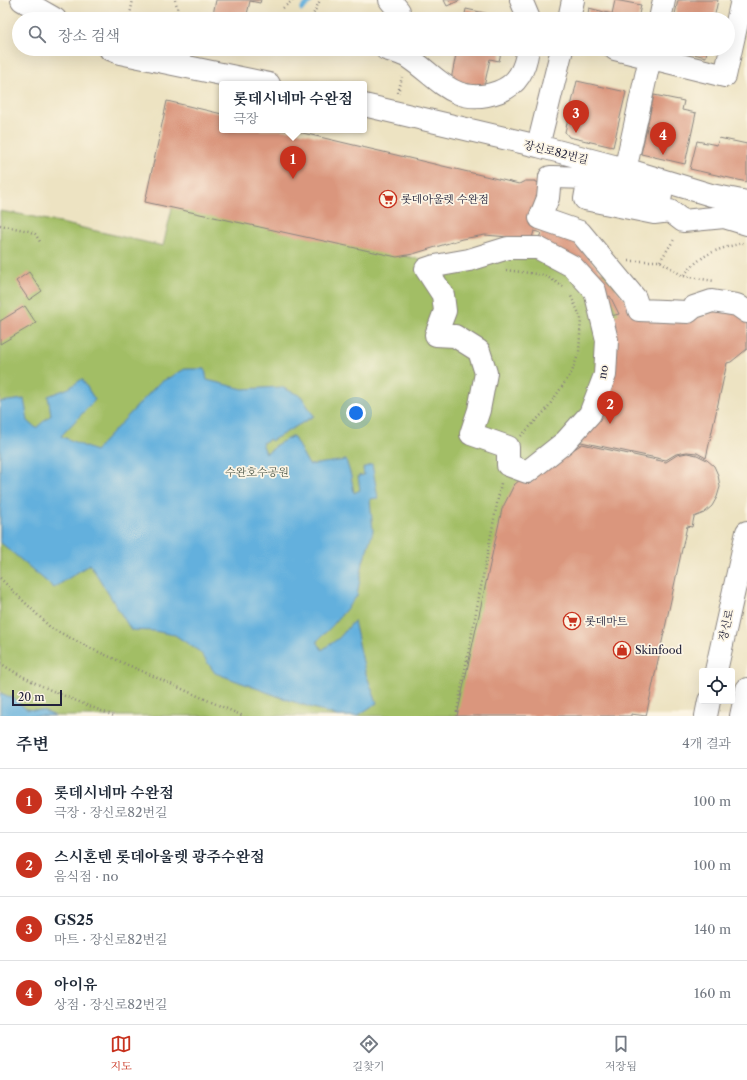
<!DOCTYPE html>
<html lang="ko">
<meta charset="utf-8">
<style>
:root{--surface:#fff;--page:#f6f6f7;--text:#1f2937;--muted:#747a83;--line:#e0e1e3;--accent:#c8321e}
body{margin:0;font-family:"Libre Caslon Text","Noto Serif KR",serif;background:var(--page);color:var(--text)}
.controls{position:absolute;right:12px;bottom:12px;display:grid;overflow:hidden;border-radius:4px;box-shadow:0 4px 16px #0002}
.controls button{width:36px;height:36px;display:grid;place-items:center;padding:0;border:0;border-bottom:1px solid var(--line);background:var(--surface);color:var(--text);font:20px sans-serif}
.scale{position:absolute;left:12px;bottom:10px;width:50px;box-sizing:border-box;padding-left:4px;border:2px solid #22223b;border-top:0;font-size:11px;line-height:14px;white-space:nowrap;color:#22223b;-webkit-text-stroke:3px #fcf5e5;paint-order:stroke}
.you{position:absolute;left:356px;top:413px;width:14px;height:14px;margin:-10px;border:3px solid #fff;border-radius:50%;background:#1a73e8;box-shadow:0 0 0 6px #1a73e833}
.badge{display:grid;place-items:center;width:26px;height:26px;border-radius:50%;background:var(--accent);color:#fff;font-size:13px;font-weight:700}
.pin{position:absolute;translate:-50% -33px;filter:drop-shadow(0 1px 2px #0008)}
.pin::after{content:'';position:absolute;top:21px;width:14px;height:12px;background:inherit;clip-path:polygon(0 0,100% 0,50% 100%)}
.popup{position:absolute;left:219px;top:81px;width:148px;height:52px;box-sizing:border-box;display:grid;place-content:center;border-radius:4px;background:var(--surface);filter:drop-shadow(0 1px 3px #0005);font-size:13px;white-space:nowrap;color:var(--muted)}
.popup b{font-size:15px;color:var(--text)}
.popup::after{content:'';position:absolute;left:50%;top:100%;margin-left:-8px;border:8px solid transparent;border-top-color:var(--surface)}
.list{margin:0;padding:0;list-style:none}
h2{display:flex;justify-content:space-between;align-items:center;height:52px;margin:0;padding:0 16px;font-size:17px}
h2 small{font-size:13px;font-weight:400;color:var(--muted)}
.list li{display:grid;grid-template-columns:26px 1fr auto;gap:12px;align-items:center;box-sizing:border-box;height:64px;padding:0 16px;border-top:1px solid var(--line)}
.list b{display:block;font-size:15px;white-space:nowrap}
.list p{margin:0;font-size:13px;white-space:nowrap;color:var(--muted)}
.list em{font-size:13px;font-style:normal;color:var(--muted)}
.icon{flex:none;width:22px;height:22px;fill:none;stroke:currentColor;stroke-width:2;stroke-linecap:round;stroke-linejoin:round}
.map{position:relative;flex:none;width:747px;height:716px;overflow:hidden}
.search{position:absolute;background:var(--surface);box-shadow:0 4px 16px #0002;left:12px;right:12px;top:12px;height:44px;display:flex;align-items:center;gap:10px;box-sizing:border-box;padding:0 14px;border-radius:22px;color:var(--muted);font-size:15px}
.sheet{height:308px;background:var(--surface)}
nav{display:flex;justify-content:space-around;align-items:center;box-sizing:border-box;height:56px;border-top:1px solid var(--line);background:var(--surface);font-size:11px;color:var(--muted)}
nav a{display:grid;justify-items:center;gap:2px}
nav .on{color:var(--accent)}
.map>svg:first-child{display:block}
.green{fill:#a2be65;stroke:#627050}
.water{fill:#63b0dd;stroke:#42698c}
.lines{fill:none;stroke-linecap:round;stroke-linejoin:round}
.stream{stroke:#63b0dd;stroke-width:5}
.building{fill:#da967d}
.minor-casing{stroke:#88827e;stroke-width:24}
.major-casing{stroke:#88827e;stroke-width:24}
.path{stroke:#88827e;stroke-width:2.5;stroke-dasharray:1 3;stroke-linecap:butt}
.minor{stroke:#fff;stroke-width:22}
.major{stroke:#fff;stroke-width:22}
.labels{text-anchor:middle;stroke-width:3.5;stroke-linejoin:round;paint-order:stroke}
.street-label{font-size:11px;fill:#22223b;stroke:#fcf5e5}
.poi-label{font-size:11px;fill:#22223b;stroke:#fcf5e5;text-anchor:start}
.park-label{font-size:11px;fill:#4f594a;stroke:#fcf5e5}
</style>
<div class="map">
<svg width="747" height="716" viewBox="0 0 747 716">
<rect width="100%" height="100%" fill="#fcf5e5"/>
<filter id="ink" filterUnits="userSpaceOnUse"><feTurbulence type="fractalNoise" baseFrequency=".025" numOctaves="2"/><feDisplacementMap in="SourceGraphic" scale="8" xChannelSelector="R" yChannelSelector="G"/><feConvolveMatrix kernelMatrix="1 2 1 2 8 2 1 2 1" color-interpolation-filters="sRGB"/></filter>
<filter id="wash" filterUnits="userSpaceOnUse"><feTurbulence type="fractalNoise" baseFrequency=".012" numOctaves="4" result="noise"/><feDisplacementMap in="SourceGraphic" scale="16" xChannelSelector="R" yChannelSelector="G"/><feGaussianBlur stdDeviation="0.9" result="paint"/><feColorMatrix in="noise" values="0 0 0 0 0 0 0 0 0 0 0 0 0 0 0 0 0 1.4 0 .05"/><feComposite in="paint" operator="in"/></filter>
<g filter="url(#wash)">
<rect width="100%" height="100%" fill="#ede3c2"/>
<path class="green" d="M173,204L446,265L505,246L613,275L625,341L562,452L469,716H55L44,711L26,709L0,692V211L25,215L163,246Z"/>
<path class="water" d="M185,369H205L207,380L243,389L281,387L301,396L314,416L271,441L270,439L262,443L266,453L274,448V446L293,436L309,465L346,460L351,476L354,493L360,490L358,476L364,475L363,468L372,464L378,498L370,499L373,531L363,562L357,596L333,625L317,641L322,650L339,638L354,621L365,671L377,703L357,716H338L288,700L215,673L200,652L175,635L154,631L131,630L90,564L54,588L0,542V402L24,399L28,421L36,428L51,415L48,396L69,388L82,379L95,400L61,436L95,451L159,383Z
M0,693L13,698L26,709L44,711L55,716H0Z"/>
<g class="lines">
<path class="stream" d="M302,9L312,0"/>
</g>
<g id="blocks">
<path class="building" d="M216,0H261L260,3L250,1L246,19H212Z
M444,0H461L447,6Z
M615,0L641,5L638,19H587L589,8L612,14Z
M678,0H718L714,19H674Z
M466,9L499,16L498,19H464Z
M457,49H502L499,61L490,59L484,87L451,80Z
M673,49H707L706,57Z
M577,81L626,92L613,147L569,137L565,132Z
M654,95L684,101L682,110L696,113L685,164L641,154Z
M167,101L222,114V130H290L519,184L525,181H535L540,184L545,208L635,310L695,308L747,313V349L731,362L727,363L706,458L697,453L687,452L676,454L666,460L581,442L567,451L592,407L603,318L619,314L610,296L600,299L536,245L541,233L534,231L531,242L508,237L485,235L462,239L413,254L397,257L145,202Z
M719,138L747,144V182L690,169L697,141L717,145Z
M29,272L42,291L29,300L16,281Z
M25,306L36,323L0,344V321Z
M582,444L666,462L677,455L687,453L697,455L707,460L714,466L718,475L720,487L717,497L712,506L704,513L694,517L692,527L687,526L646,716L631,714V716H457L502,509L514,485L527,474L568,453Z"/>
</g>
</g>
<g filter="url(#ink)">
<use href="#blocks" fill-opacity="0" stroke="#88827e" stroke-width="1"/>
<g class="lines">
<defs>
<path id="minor" d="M22,0L55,19
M390,0L399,11
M521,0L529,19
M569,19L573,0
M660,19L664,0
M110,49L120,53L269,84
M386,49C392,51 400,53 406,56C438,76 454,108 498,92C518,85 525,69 528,49
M615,49L725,76L742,0
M364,105L538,146L625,169L711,195L747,202
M538,146L562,49
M628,157L652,49
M747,224L724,217L683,221L670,211L654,213L585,199L587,188L655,203L660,201L661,195L590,178L553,177H550L548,198L540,218L580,232L635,298L639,310L688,312L694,307L712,301L737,305L747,312
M508,248H538L572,266L595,291L607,340L605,375L590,414L565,442L527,472L508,465V447L471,434L479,410L486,373L479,351L455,336L436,335L445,311L443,295L426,269L435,266L469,260Z"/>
<path id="major" d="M716,671L747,532
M706,716L709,701
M741,716L747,689"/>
</defs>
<use href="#minor" class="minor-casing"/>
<use href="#major" class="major-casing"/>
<path class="path" d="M175,0L180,16L182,19
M283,8L293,0
M129,19L133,0
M308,19L313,15L320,0
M398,93L402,77
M0,225L29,231L35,234L41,243
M629,261H660L683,276C703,253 714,250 743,243
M660,261L675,238
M506,270L544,275L564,287
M684,276L714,281
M521,436L546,410L572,372L579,352L581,318L570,294
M0,578L51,628L92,649L243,716
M0,663C35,686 75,700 114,716
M456,716L501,483"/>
<use href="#minor" class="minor"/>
<use href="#major" class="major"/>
</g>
</g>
<defs>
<symbol id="supermarket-ring" viewBox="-11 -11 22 22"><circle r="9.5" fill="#fcf5e5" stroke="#c8321e" stroke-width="1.5"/><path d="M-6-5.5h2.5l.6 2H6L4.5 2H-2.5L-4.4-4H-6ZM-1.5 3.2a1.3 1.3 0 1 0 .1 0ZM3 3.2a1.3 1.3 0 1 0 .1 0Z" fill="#c8321e"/></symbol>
<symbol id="shop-ring" viewBox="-11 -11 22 22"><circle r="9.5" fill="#fcf5e5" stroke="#c8321e" stroke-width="1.5"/><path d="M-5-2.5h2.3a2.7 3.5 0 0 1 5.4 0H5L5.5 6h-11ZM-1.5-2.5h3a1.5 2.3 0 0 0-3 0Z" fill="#c8321e"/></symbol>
</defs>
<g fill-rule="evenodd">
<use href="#supermarket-ring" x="378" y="189" width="20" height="20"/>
<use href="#supermarket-ring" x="562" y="611" width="20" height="20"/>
<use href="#shop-ring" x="612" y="640" width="20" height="20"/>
</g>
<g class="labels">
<g class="street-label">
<text transform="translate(556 152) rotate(14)" y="4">장신로82번길</text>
<text transform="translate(603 372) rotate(-80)" y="4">no</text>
<text transform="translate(726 625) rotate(-77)" y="4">장신로</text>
</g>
<g class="poi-label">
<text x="401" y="203">롯데아울렛 수완점</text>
<text x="585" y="625">롯데마트</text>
<text x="635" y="654">Skinfood</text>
</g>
<g class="park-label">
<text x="257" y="476">수완호수공원</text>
</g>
</g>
</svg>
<div class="controls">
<button><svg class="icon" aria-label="locate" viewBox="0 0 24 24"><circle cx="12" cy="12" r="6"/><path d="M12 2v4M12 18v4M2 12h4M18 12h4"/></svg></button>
</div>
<div class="scale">20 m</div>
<div class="you"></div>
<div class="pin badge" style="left:293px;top:179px">1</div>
<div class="popup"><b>롯데시네마 수완점</b>극장</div>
<div class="pin badge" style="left:610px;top:424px">2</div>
<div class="pin badge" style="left:576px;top:133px">3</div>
<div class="pin badge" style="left:663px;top:155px">4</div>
<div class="search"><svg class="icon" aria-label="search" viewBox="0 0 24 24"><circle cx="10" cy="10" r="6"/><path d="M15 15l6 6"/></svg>장소 검색</div>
</div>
<section class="sheet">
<h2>주변<small>4개 결과</small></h2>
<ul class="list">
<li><span class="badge">1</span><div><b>롯데시네마 수완점</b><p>극장 · 장신로82번길</p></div><em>100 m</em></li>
<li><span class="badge">2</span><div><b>스시혼텐 롯데아울렛 광주수완점</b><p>음식점 · no</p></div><em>100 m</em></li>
<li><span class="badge">3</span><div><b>GS25</b><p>마트 · 장신로82번길</p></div><em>140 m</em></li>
<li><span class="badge">4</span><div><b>아이유</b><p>상점 · 장신로82번길</p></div><em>160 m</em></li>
</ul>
</section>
<nav>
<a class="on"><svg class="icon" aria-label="map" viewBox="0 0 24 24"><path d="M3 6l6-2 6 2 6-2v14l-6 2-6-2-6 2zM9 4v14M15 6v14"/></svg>지도</a>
<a><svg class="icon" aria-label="directions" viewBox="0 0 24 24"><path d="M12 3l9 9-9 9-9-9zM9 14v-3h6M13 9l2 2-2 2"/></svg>길찾기</a>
<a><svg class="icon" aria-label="saved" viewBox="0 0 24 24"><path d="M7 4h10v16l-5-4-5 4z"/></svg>저장됨</a>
</nav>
